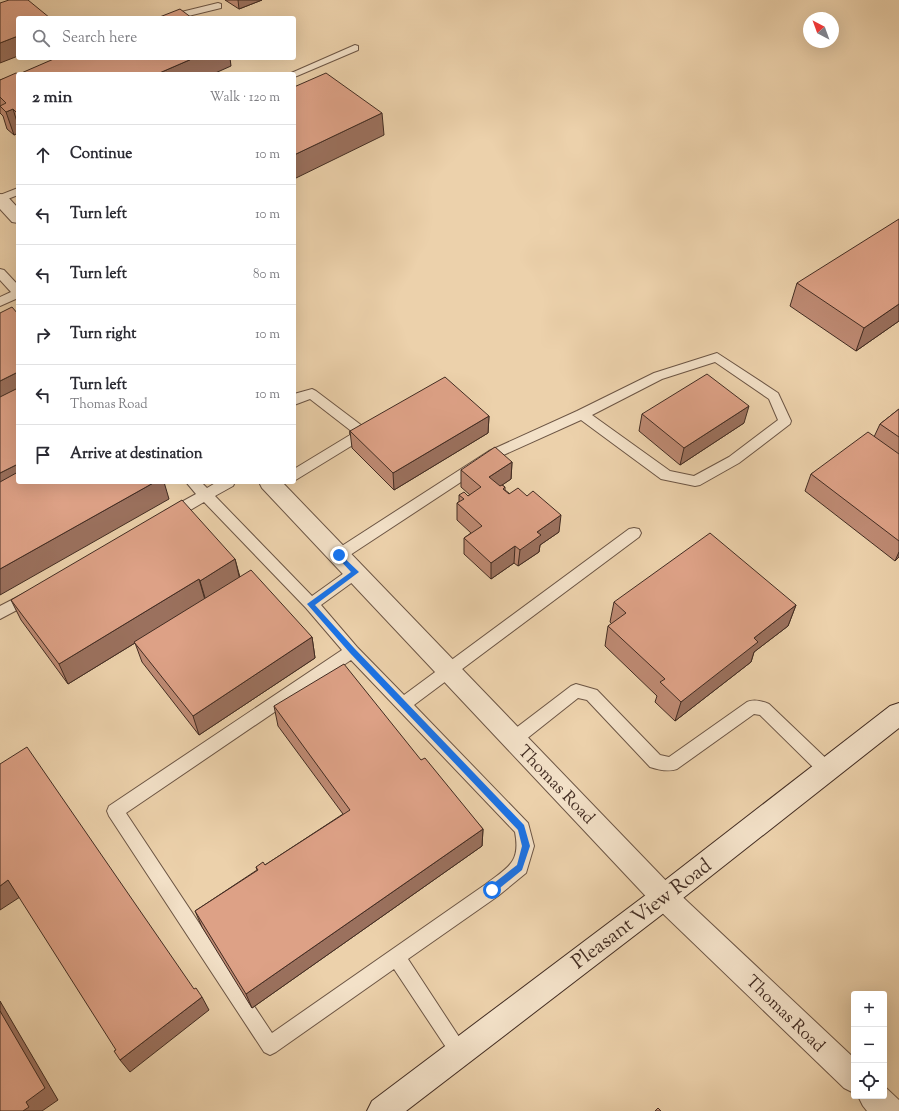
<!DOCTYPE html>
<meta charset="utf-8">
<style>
:root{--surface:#fff;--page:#f7f7f7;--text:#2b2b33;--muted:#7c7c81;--line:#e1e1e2}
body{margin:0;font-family:"Sorts Mill Goudy",serif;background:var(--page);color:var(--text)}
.controls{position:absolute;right:12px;bottom:12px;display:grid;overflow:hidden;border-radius:4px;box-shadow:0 4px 16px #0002}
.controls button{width:36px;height:36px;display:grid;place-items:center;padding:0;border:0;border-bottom:1px solid var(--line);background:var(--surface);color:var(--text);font:20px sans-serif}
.compass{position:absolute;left:803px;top:12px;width:36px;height:36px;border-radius:50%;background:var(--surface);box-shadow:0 4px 16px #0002;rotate:319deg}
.stop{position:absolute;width:12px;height:12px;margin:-9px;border:3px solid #1a73e8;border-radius:50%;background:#fff}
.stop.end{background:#1a73e8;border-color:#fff;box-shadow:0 1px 4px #0008}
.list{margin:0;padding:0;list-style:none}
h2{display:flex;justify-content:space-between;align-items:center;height:52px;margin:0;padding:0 16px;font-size:17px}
h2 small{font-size:13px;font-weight:400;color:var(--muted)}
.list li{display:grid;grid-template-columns:26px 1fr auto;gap:12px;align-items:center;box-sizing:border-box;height:60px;padding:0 16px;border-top:1px solid var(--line)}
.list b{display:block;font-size:15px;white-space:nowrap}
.list p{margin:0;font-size:13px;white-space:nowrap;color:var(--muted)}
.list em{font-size:13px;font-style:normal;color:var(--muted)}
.icon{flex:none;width:22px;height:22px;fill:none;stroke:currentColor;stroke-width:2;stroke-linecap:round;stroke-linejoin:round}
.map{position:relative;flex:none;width:899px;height:1111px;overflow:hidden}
.search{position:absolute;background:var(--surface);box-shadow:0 4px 16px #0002;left:16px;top:16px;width:280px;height:44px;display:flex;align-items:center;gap:10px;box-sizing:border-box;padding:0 14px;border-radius:4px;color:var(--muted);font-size:15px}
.panel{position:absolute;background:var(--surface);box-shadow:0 4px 16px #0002;left:16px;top:72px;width:280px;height:412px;border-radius:4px}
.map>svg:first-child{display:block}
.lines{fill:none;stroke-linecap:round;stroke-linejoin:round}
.service-casing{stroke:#6c5544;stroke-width:2}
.tertiary-casing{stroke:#6c5544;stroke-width:2}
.secondary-casing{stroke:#422c22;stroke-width:2}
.service{fill:#f3e1c8;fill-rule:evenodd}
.tertiary{fill:#f3e1c8;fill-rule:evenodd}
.secondary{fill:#f3e1c8;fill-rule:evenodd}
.wall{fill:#be8a73;stroke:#422c22}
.shaded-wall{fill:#9b715e;stroke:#422c22}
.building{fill:#dda186;stroke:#422c22}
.route{fill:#1a73e8}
.labels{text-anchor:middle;stroke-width:3.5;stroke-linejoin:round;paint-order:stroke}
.street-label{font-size:17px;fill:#422c22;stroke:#f3e1c8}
.near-street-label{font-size:20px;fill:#422c22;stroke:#f3e1c8}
</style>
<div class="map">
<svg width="899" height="1111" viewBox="0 0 899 1111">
<rect width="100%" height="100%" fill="#ecd1ab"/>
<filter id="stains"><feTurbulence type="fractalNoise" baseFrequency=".005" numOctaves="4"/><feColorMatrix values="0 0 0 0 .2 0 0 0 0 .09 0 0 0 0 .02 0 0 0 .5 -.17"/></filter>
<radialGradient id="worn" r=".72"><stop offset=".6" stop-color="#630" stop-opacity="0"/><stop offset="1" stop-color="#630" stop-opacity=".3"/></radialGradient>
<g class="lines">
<defs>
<path id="service" d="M218,3L221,4V8L180,18H163L165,16Z
M355,45L358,46V50L297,76L294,77V74H289Z
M18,188V195L0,202V195Z
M0,269L4,270L18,285V298L0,306V297L11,292L0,280Z
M717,353L778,393L791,421L790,424L739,463L700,485L695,486L661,479L581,420L499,457L344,559L339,561L334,559L332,555L334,551L489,451L577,411L654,373ZM715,362L769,399L778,420L729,457L694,476L670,471L592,415L662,379Z
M312,389L316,391L361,425L362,437L361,440L294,481V469L350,435V430L310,399L294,405V394Z
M186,482H201L207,488L217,482H235L233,486L215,496L312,596L351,568L356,566L361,568L363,572L361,576L321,605L357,647L404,695L629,529L634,528L639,529L641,533L639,537L414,705L528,823L534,846L526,873L498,896L408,959L465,1046L468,1052L465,1058L459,1061L453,1058L394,969L276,1052L270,1055L264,1052L109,816L107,811L109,806L342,650L306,608L204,502L175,519L170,520L165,519L163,515L165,511L196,494ZM351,660L515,832C521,863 508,867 486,884L272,1033L126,813Z
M29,591L34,593L36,597L34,601L0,619V606Z
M576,684L597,690L660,755L669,757L747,702C754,699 762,701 769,704L833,765L835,770L833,775L827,777L821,775L760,715L754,714L677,769C668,772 659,770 650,767L587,700L578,698L520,744L514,746L508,744L506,739L508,734L571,686Z"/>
<path id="tertiary" d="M0,194L6,195L18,208V223L12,222L0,209Z
M259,482H282L673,888L854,1058V1093L844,1088L655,906L262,488Z
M884,1086L899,1100V1111H867L863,1106L858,1096H884Z"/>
<path id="secondary" d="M899,703V728L673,906L406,1111H367L372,1101L655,888L890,706Z"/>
</defs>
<use href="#service" class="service-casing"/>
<use href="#tertiary" class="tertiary-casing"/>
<use href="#secondary" class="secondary-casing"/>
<use href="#service" class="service"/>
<use href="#tertiary" class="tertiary"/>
<use href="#secondary" class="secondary"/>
</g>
<path class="wall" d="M225,0H262L239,9Z
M18,74V133L14,135L7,129L3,116L0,113V80Z
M797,283L899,321L856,351L790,306Z
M899,409V557L895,561L805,491L811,474L874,437L880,424Z
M642,414L744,423L680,465L639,431Z
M489,416L488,433L394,490L352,448L350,431Z
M512,462L511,479L502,485L505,487V490L559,532L540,545L539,552L518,566L514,563L491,579L464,554V538L471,533L457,520V503L459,502V495L468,496L470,495L461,487V470Z
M235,559L240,577L312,637L315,658L199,735L142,662L135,643L68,684L21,620L11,600Z
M614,602L796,605L788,626L754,652L751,662L675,721L655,702L657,696L605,646L608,626L612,624L610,622Z
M274,706L421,760L483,829L482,846L252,1008L202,927L195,911L257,870L256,867L265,865L343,814L278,726Z"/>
<path class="shaded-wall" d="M238,0H262L239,9Z
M18,36V56L0,63V43Z
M194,58H230L231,66L213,74H157Z
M13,109L18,125V133L14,135L6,112Z
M382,113L384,135L294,179V155Z
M899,304V321L856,351L864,328Z
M18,372V399L0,408V381Z
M749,406L744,423L680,465L684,448Z
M489,416L488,433L394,490L393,473Z
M512,462L511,479L489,494V477Z
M18,464V482L0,500V473Z
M155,482H164L169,499L0,595V569Z
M561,515L559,532L540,545L539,552L518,566L520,550L537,532Z
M515,546L514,563L491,579V563Z
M899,552V557L895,561Z
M235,559L240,580L206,601L200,581Z
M199,579L205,600L68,684L59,664Z
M796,605L788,626L754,652L751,662L675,721L681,702L754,638Z
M312,637L315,658L199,735L193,716Z
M483,829L482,846L252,1008L246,994Z
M8,880L20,897L0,910V886Z
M202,997L209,1010L130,1072L120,1060Z
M0,1001L58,1100L42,1111H23L26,1102L0,1011Z"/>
<path class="building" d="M9,0H28L50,18H18V36L0,43V3Z
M180,9L192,18H157Z
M56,58H194L157,74H19Z
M16,73L18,74V114L13,109L6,112L0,106L6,103L0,97V80Z
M326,73L382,113L294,155V87Z
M899,219V304L864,328L797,283Z
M12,307L18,314V372L0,381V313Z
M707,374L749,406L684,448L642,414Z
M445,377L489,416L393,473L350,431Z
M18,388V464L0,473V397Z
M899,409V437L880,424Z
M868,432L899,454V541L811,474Z
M495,447L512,462L489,477L500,486L502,485L505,487L503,489L509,494L518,488L527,496L533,491L561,515L537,532L541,535L520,550L515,546L491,563L464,538L482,526L457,503L464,499L459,495L464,492L468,496L481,487L461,470Z
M18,472V482H155L0,569V482Z
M182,500L235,559L200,581L199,579L59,664L11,600Z
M710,533L796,605L754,638L758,642L681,702L660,682L665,679L608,626L626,613L614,602Z
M251,570L312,637L193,716L134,642Z
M344,664L421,760L425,758L483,829L246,994L195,911L258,870L256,867L263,862L265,865L350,810L274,706Z
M27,747L194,989L196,988L202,997L120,1060L114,1051L116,1050L8,880L0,886V764Z
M0,1011L45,1088L26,1102L29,1107L23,1111H0Z
M658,1108L661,1111H655Z"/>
<path class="route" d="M339,553L359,572L315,605L355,649L524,825L530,846L522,870L495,892H489V887L517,865L522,846L518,830L350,653L307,604L351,572L337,557V554Z"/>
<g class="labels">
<g class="street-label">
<text transform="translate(557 784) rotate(46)" y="6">Thomas Road</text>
<text transform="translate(786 1013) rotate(44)" y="6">Thomas Road</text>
</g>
<g class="near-street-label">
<text transform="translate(641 913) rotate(-37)" y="7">Pleasant View Road</text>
</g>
</g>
<rect width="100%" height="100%" filter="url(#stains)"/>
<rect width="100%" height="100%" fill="url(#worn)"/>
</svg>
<div class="controls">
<button>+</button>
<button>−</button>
<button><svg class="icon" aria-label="locate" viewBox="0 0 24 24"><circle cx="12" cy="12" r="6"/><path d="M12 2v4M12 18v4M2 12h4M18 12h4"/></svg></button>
</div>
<svg class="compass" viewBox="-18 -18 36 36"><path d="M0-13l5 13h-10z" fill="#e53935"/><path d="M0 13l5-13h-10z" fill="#7c7c81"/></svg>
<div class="stop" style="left:492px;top:890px"></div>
<div class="stop end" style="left:339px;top:555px"></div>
<div class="search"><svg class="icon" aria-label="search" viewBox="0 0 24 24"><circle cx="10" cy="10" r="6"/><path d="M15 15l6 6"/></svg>Search here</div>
<section class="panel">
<h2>2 min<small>Walk · 120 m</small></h2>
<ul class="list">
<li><svg class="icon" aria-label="ahead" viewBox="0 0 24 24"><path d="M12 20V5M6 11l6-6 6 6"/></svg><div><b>Continue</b></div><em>10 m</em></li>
<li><svg class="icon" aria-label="left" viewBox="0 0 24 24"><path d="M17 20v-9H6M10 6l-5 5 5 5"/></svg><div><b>Turn left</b></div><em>10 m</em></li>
<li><svg class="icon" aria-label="left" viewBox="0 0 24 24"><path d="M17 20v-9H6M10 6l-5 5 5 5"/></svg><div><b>Turn left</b></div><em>80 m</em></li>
<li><svg class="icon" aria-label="right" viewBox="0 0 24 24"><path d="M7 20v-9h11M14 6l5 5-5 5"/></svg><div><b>Turn right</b></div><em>10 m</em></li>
<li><svg class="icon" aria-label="left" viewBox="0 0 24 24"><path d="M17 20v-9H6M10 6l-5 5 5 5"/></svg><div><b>Turn left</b><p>Thomas Road</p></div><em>10 m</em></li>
<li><svg class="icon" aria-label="arrive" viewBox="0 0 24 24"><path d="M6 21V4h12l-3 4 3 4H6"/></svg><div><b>Arrive at destination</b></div></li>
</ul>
</section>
</div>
